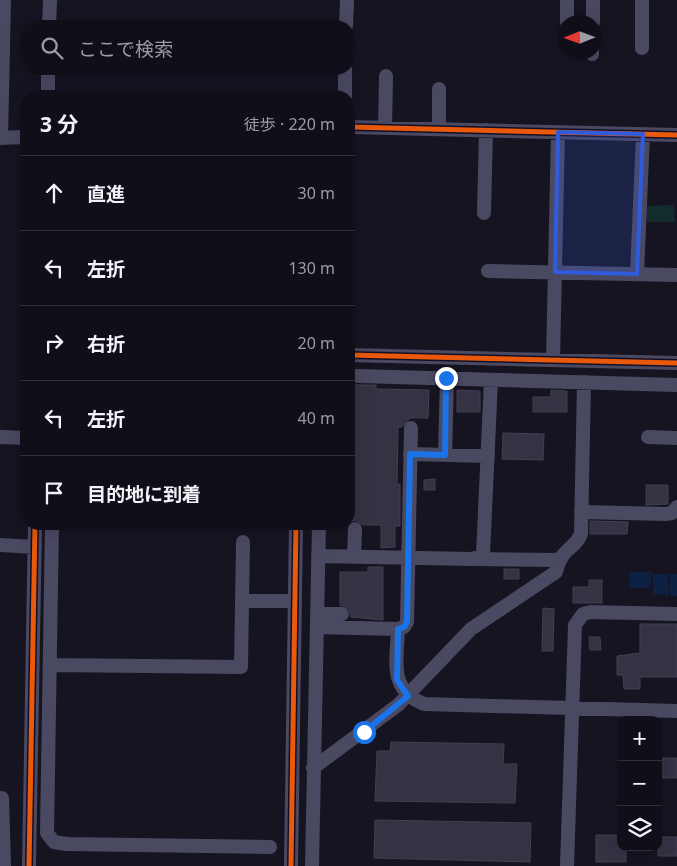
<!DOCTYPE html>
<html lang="ja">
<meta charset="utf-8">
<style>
:root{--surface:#100f19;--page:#1e1d26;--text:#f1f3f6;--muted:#9c9ca2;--line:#302f38}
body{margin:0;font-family:"Noto Sans","Noto Sans JP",sans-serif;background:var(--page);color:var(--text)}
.controls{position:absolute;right:15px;bottom:15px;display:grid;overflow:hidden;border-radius:10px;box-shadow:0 5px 20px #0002}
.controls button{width:45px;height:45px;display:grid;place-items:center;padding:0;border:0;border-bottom:1px solid var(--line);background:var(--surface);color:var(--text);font:25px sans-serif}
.compass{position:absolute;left:557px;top:15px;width:45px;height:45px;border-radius:50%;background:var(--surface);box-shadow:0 5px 20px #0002;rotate:269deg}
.stop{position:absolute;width:15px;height:15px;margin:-11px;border:4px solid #1a73e8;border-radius:50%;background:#fff}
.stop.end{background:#1a73e8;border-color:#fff;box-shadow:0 1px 5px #0008}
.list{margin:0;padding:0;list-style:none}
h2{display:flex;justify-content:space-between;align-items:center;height:65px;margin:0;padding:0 20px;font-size:21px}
h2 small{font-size:16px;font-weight:400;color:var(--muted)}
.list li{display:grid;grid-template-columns:32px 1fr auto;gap:15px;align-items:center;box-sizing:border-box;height:75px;padding:0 20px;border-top:1px solid var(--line)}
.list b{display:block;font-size:19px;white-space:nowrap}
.list em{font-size:16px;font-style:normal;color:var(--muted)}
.icon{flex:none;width:28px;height:28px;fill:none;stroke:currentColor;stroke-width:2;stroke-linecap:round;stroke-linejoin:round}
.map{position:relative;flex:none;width:677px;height:866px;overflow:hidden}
.search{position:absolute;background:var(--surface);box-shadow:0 5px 20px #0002;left:20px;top:20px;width:335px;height:55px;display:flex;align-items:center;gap:12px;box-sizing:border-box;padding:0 18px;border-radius:20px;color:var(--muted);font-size:19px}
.panel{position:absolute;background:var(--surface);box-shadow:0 5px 20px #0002;left:20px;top:90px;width:335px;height:440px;border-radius:20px}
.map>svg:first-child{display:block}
.green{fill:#132c2d}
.water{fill:#0d2144}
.building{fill:#343243;stroke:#433f54}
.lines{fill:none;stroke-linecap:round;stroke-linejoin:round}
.minor{stroke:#4a4962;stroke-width:14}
.cycleway-casing{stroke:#130f26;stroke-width:8}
.cycleway{stroke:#e8590c;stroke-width:5}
.route{stroke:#1a73e8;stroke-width:6}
.marked{fill:#305bdc;fill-opacity:0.2;stroke:#305bdc;stroke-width:4;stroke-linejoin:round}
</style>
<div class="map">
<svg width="677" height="866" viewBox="0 0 677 866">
<rect width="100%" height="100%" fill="#161421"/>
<path class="green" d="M674,205L675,222H647V206Z"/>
<path class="water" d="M630,572H652L651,583L647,584L650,585V588H629Z
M653,574H668V596H666L665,591L662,595H653Z
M670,574H677V596L669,595Z"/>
<path class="building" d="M349,381L357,385H376V389L429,390L428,418H410L402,427H398L397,484H400V526H395V547L381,548V525H363L356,520L350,522L352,458H349Z
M457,390L480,391V412H457Z
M551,390L567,391V412H533V397H551Z
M503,433L544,434L543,460L502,459Z
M435,479V490H424V480Z
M646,485H668V504L646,505Z
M590,521L628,522L627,534H590Z
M368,567H383V620L351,617L349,609L340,605V572H368Z
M504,569H519V579H504Z
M589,580H602V603H573V587H589Z
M543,608L554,609L553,651H542Z
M640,624H677V677H640V689H624L623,675H617V656L640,653Z
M589,637H600L601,650H590Z
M391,742L504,744L503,764H517L515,803L375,801L377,751H390Z
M658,758H677V778H658Z
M375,820L531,823L530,862L374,858Z
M596,835H621V847H626V862H596Z
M658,837H677V856H658Z"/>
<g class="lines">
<path class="minor" d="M567,22V0
M593,22V0
M49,26L50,0
M346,26L347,0
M642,48V0
M592,54V52
M48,96V69
M345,96V69
M349,127L677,135
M385,128L386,76
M439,129V89
M0,138L26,137
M1,138L4,0
M484,213L486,130
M488,271L677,275
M637,274L643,134
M349,355L677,363
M553,360L558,132
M357,376L677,385
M411,428L407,622L404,627L398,629C397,660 388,690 424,704L677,711
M0,437L26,438
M648,437L677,438
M410,454L488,456
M445,455L447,378
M581,512L666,514L672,513L677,507
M52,524L47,833L54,842L67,844L270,847
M0,545L35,547
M318,556L472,559L483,555L491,380
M354,557L355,529
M477,559L559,560
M242,601H294
M317,614H342
M317,627L398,629
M50,665L241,667L243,542
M313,768L398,705L471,629L556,572C562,546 574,551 581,534L584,382
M2,798L4,866
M29,866L35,524
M291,866L296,524
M312,866L319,524
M567,866L575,625L583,614L591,612L677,614"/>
<defs>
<path id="cycleway" d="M349,127L677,135
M349,355L677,363
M29,866L35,524
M291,866L296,524"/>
</defs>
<use href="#cycleway" class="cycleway-casing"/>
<use href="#cycleway" class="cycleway"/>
</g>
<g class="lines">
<path class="route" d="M364,732L408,696L397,680L398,629L404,627L407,622L410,454L445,455L446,378"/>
</g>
<path class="marked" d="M558,132L643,134L637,274L555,272Z"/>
</svg>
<div class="controls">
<button>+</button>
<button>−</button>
<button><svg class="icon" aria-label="layers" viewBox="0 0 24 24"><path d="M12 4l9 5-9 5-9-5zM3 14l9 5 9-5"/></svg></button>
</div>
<svg class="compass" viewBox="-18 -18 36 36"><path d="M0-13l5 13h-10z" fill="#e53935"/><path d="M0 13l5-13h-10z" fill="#9c9ca2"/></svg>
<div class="stop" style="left:364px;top:732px"></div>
<div class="stop end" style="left:446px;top:378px"></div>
<div class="search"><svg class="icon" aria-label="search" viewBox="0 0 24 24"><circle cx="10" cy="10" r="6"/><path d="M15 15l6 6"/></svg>ここで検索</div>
<section class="panel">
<h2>3 分<small>徒歩 · 220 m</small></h2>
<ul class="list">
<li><svg class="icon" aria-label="ahead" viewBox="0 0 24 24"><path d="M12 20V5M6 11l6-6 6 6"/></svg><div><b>直進</b></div><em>30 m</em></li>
<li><svg class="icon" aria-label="left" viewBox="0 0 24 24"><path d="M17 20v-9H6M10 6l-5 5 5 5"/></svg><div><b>左折</b></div><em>130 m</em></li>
<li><svg class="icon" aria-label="right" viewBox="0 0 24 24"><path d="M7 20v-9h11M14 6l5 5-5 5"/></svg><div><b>右折</b></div><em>20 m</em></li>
<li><svg class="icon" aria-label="left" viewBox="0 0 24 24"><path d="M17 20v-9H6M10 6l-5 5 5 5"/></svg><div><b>左折</b></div><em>40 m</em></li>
<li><svg class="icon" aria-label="arrive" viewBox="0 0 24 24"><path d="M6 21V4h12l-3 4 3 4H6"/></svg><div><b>目的地に到着</b></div></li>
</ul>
</section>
</div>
